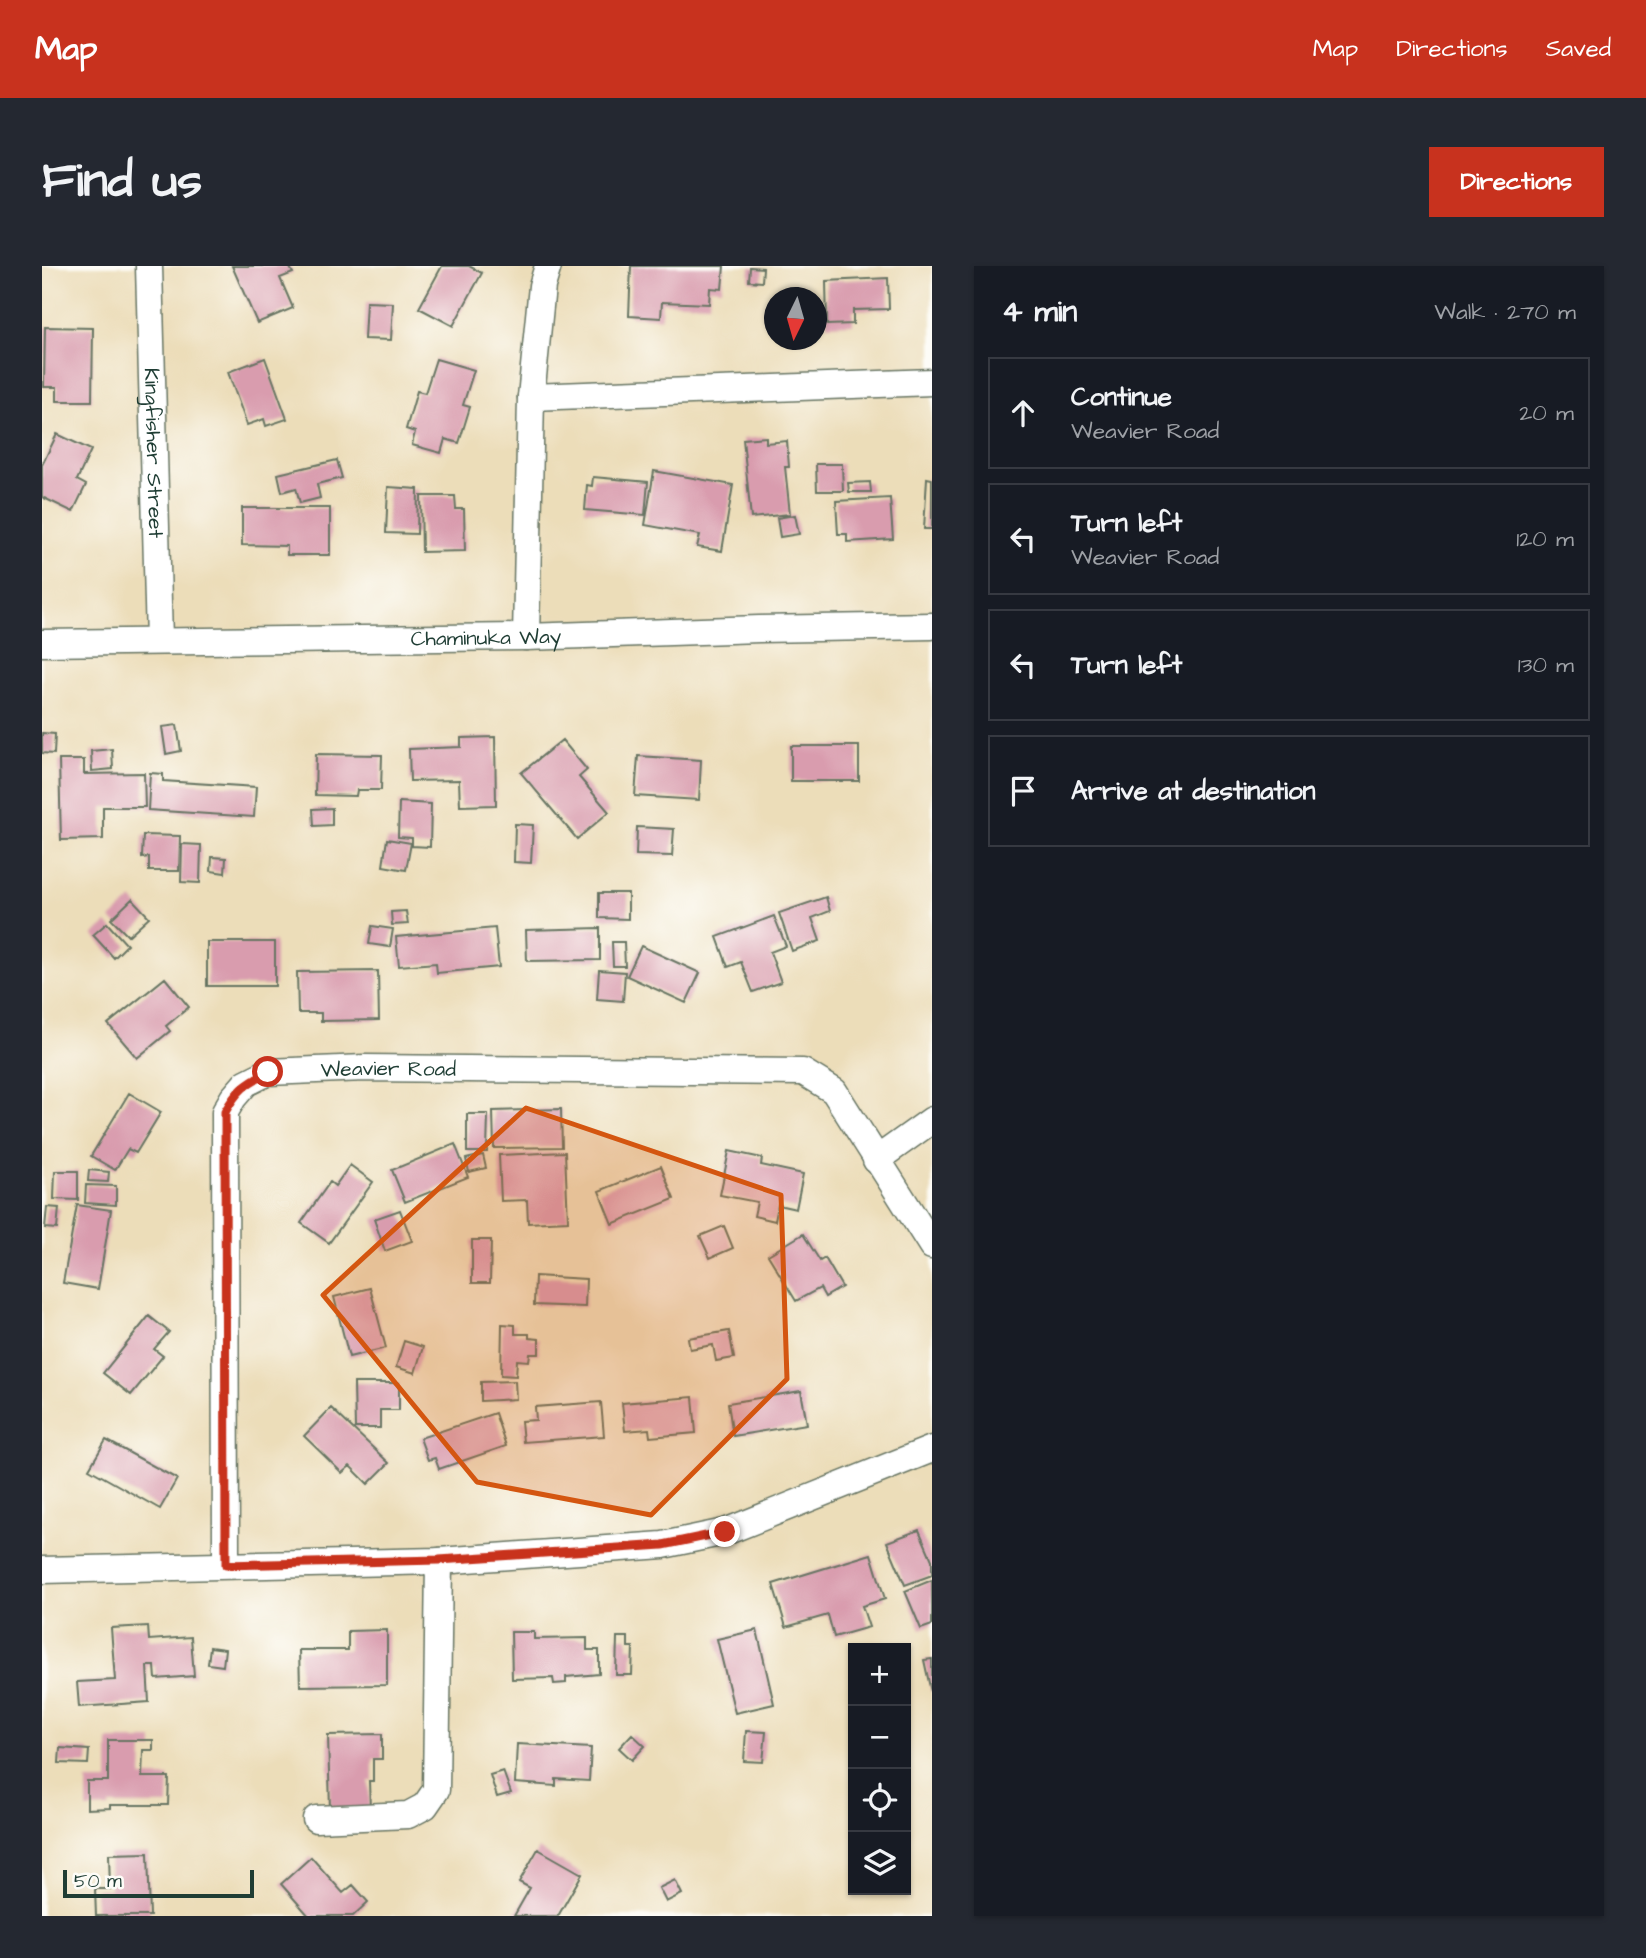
<!DOCTYPE html>
<meta charset="utf-8">
<style>
:root{--surface:#171b24;--page:#242831;--text:#f1f3f6;--muted:#9ea1a6;--line:#363941;--accent:#c8321e}
body{margin:0;font-family:"Architects Daughter",sans-serif;background:var(--page);color:var(--text)}
.controls{position:absolute;right:21px;bottom:21px;display:grid;overflow:hidden;border-radius:0px;box-shadow:0 2px 5px #0004}
.controls button{width:63px;height:63px;display:grid;place-items:center;padding:0;border:0;border-bottom:2px solid var(--line);background:var(--surface);color:var(--text);font:35px sans-serif}
.compass{position:absolute;left:722px;top:21px;width:63px;height:63px;border-radius:50%;background:var(--surface);box-shadow:0 2px 5px #0004;rotate:185deg}
.scale{position:absolute;left:21px;bottom:18px;width:191px;box-sizing:border-box;padding-left:7px;border:4px solid #1f3d34;border-top:0;font-size:19px;line-height:24px;white-space:nowrap;color:#1f3d34;-webkit-text-stroke:5px #fdfcf7;paint-order:stroke}
.stop{position:absolute;width:21px;height:21px;margin:-16px;border:5px solid #c8321e;border-radius:50%;background:#fff}
.stop.end{background:#c8321e;border-color:#fff;box-shadow:0 2px 7px #0008}
.list{margin:0;padding:0;list-style:none}
h2{display:flex;justify-content:space-between;align-items:center;height:91px;margin:0;padding:0 28px;font-size:30px}
h2 small{font-size:23px;font-weight:400;color:var(--muted)}
.list li{display:grid;grid-template-columns:46px 1fr auto;gap:21px;align-items:center;box-sizing:border-box;height:112px;margin:0 14px 14px;padding:0 14px;border:2px solid var(--line);border-radius:0px}
.list b{display:block;font-size:26px;white-space:nowrap}
.list p{margin:0;font-size:23px;white-space:nowrap;color:var(--muted)}
.list em{font-size:23px;font-style:normal;color:var(--muted)}
.icon{flex:none;width:38px;height:38px;fill:none;stroke:currentColor;stroke-width:2;stroke-linecap:round;stroke-linejoin:round}
.map{position:relative;flex:none;width:890px;height:1650px;overflow:hidden;border-radius:0px}
header{display:flex;align-items:center;gap:42px;box-sizing:border-box;height:98px;padding:0 35px;background:var(--accent);color:#fff}
header strong{font-size:33px}
nav{display:flex;gap:38px;margin-inline-start:auto;font-size:24px}
.intro{display:flex;align-items:center;justify-content:space-between;box-sizing:border-box;height:168px;padding:0 42px}
h1{margin:0;font-size:49px}
.button{padding:18px 32px;border-radius:0px;background:var(--accent);color:#fff;font-size:24px;font-weight:700}
main{display:flex;gap:42px;padding:0 42px}
aside{flex:1;background:var(--surface);border-radius:0px;box-shadow:0 2px 5px #0004}
.map>svg:first-child{display:block}
.building{fill:#d99cae}
.lines{fill:none;stroke-linecap:round;stroke-linejoin:round}
.minor-casing{stroke:#677563;stroke-width:29}
.minor{stroke:#fff;stroke-width:26}
.route{stroke:#c8321e;stroke-width:9}
.marked{fill:#d45610;fill-opacity:0.2;stroke:#d45610;stroke-width:5;stroke-linejoin:round}
.labels{text-anchor:middle;stroke-width:7;stroke-linejoin:round;paint-order:stroke}
.street-label{font-size:21px;fill:#1f3d34;stroke:#fdfcf7}
</style>
<header>
<strong>Map</strong>
<nav><a>Map</a><a>Directions</a><a>Saved</a></nav>
</header>
<div class="intro"><h1>Find us</h1><a class="button">Directions</a></div>
<main>
<div class="map">
<svg width="890" height="1650" viewBox="0 0 890 1650">
<rect width="100%" height="100%" fill="#fdfcf7"/>
<filter id="ink" filterUnits="userSpaceOnUse"><feTurbulence type="fractalNoise" baseFrequency=".0143" numOctaves="2"/><feDisplacementMap in="SourceGraphic" scale="14" xChannelSelector="R" yChannelSelector="G"/><feConvolveMatrix kernelMatrix="1 2 1 2 8 2 1 2 1" color-interpolation-filters="sRGB"/></filter>
<filter id="wash" filterUnits="userSpaceOnUse"><feTurbulence type="fractalNoise" baseFrequency=".00686" numOctaves="4" result="noise"/><feDisplacementMap in="SourceGraphic" scale="28" xChannelSelector="R" yChannelSelector="G"/><feGaussianBlur stdDeviation="1.57" result="paint"/><feColorMatrix in="noise" values="0 0 0 0 0 0 0 0 0 0 0 0 0 0 0 0 0 1.4 0 .05"/><feComposite in="paint" operator="in"/></filter>
<g filter="url(#wash)">
<rect width="100%" height="100%" fill="#ecddb9"/>
<g id="blocks">
<path class="building" d="M190,0H247L251,7L238,12L251,42L215,57Z
M400,0H427L440,7L411,60L377,42Z
M589,0H682L680,23L668,22L667,38L620,36L619,52L587,50Z
M708,1L721,2L720,16L707,15Z
M846,12L847,43L811,44V58L785,59L784,15Z
M324,36L351,37L349,74L322,73Z
M3,61L51,62L50,135H15V121H2Z
M223,92L245,153L224,160L222,153L205,159L186,106Z
M394,93L432,104L421,139L428,141L417,177L403,173L399,187L370,179L373,166L364,163L375,125L383,127Z
M15,168L49,184L35,214L44,219L31,246L0,231V199Z
M724,171V177L745,175L747,201H743L748,248L709,252L701,173Z
M295,194L300,212L275,218L278,232L258,237L254,222L240,226L236,208Z
M774,198H800L801,225H775Z
M612,205L691,219L680,285L655,281L658,269L603,259Z
M551,211L606,216L603,249L543,244L545,219L550,220Z
M885,212L890,213V263H882Z
M828,216L829,226H807L806,217Z
M346,221L376,223L375,268L344,267Z
M379,230H413L414,243H422L423,285L380,286Z
M848,232L851,273L805,276V268H796L794,235Z
M200,242H288V289H245V280L200,279Z
M753,249L757,268L738,271L735,252Z
M135,459L139,485L124,488L120,461Z
M0,467L13,468L12,488L0,487Z
M453,471L454,539L418,540L417,514L368,515L367,483L419,481V472Z
M520,474L545,504L537,511L567,546L535,573L479,507Z
M749,480H817V515H749Z
M70,483L71,503L50,505L49,485Z
M274,488L340,489L339,524H315L314,530L273,529Z
M596,490L659,494L657,534L593,530Z
M17,494H42V508L102,507L103,541H61V573L19,574Z
M108,507L121,508V515L214,521L212,551L106,544Z
M357,536L389,538L388,581L370,580V572L356,571Z
M290,542V559L272,560L271,543Z
M473,558L491,559L489,597L472,596Z
M595,561L632,563L630,590L594,589Z
M101,569L138,570L137,605H107V591L100,592Z
M345,573L369,577L364,604L341,600Z
M140,578L159,579L158,617L139,616Z
M170,591L184,592L183,607L169,605Z
M557,627H586V653L557,652Z
M784,631L788,645L770,652L778,675L750,685L737,647Z
M90,633L107,651L86,670L69,653Z
M364,645L366,658L350,659L349,646Z
M732,650L744,680L728,686L739,716L711,726L699,696L686,701L675,671Z
M65,657L85,679L72,692L51,669Z
M330,660L351,663L348,681L327,678Z
M453,662L457,701L395,707L394,697L357,700L354,671Z
M558,662V694L485,695L484,664Z
M165,676H233V720H165Z
M570,676H582L583,700H571Z
M599,680L658,707L644,737L585,710Z
M557,704L583,706L581,735L555,733Z
M336,705L337,754L279,755V747H256L255,706Z
M123,712L147,741L124,760L128,765L95,792L66,758Z
M87,827L119,846L94,887L86,883L73,904L49,890Z
M519,843L520,881L452,882L451,845Z
M425,848H446L445,886H425Z
M413,878L426,911L363,936L350,904Z
M687,885L720,892L719,899L761,908L754,943L736,939L733,955L712,950L715,936L678,929Z
M523,886L526,955L486,957L485,934L459,935L457,889Z
M441,889L444,902L427,906L424,893Z
M308,899L331,916L287,977L259,957L288,916L293,920Z
M619,900L632,933L570,958L557,925Z
M47,904L67,906L66,916L46,915Z
M13,905H36V934L12,933Z
M44,919L74,920V939L43,937Z
M35,939L69,944L56,1023L21,1017Z
M5,941L17,942L15,963L3,962Z
M358,944L370,975L343,985L332,953Z
M682,960L691,982L668,992L658,970Z
M761,968L778,995L783,992L800,1021L783,1031L778,1022L754,1035L726,989Z
M430,974H449L448,1017H430Z
M493,1010L544,1013L543,1041L492,1039Z
M328,1022L344,1082L307,1091L292,1031Z
M107,1050L127,1066L112,1083L121,1090L89,1129L61,1107Z
M460,1058L473,1059V1068H487V1072L497,1073V1088H488L487,1095L475,1094L474,1110L459,1109Z
M687,1065L692,1092L674,1095L671,1079L648,1083L646,1072Z
M362,1075L381,1081L373,1107L354,1101Z
M473,1115L474,1133L439,1135V1116Z
M312,1117H357V1144H338V1162H313Z
M759,1125L765,1158L691,1170L686,1137Z
M651,1131L654,1167L608,1171L607,1163L583,1165L580,1137Z
M559,1136L562,1170L481,1176L479,1155L494,1154L493,1141Z
M289,1142L347,1197L326,1218L308,1200L300,1207L262,1170Z
M453,1147L464,1180L397,1203L393,1192L386,1194L378,1172Z
M64,1174L135,1213L118,1243L47,1203Z
M877,1264L890,1294V1309L863,1319L845,1276Z
M829,1288L843,1333L820,1340L827,1361L792,1371L786,1349L744,1361L731,1318Z
M890,1314V1359L879,1363L863,1325Z
M106,1360L107,1374L149,1371L152,1410L114,1413L113,1400H105L107,1436L37,1441L35,1416L73,1414L69,1362Z
M345,1364V1419L258,1420L257,1384H306V1365Z
M715,1364L732,1438L693,1447L675,1373Z
M469,1366H492V1373L545,1372V1384H557V1408L524,1411V1417L512,1418L511,1412L470,1413Z
M575,1371H586V1381H591L590,1409H574Z
M168,1381L183,1383L181,1400L166,1398Z
M890,1393V1425L889,1426L882,1394Z
M704,1465L724,1466L721,1496L702,1495Z
M340,1468V1493H331V1515H327L328,1544H288L286,1469Z
M590,1468L603,1480L590,1494L577,1482Z
M66,1474H111V1484H101L100,1511H127L126,1539H68V1542L45,1543V1515H66Z
M475,1478L549,1482L547,1515L514,1513V1520L473,1517Z
M18,1482L47,1484L46,1498L17,1497Z
M461,1505L469,1527L455,1531L448,1509Z
M496,1583L540,1608L516,1650H472L488,1622L477,1616Z
M106,1587L108,1650H54L53,1623H68L67,1588Z
M269,1591L301,1627L311,1619L326,1636L311,1650H267L239,1618Z
M633,1614L640,1628L624,1636L617,1622Z"/>
</g>
</g>
<g filter="url(#ink)">
<use href="#blocks" fill-opacity="0" stroke="#677563" stroke-width="2"/>
<g class="lines">
<defs>
<g id="minor">
<path id="s1" d="M107,0L117,374"/>
<path d="M489,131L890,116"/>
<path d="M484,371L489,131L500,20L506,0"/>
<path id="s2" d="M0,377L484,371L717,363L890,360"/>
<path d="M834,894L890,854"/>
<path id="s3" d="M184,1299L183,846L191,832L204,817L226,806L323,802L761,806L792,825L890,980"/>
<path d="M0,1304L397,1295L621,1279L683,1266L890,1183"/>
<path d="M274,1553L366,1549L383,1540L394,1524L397,1295"/>
</g>
</defs>
<use href="#minor" class="minor-casing"/>
<use href="#minor" class="minor"/>
</g>
</g>
<g class="lines" filter="url(#ink)">
<path class="route" d="M226,806C204,817 195,824 183,846L184,1299L397,1294L621,1279L683,1266"/>
</g>
<path class="marked" d="M484,842L739,929L745,1113L609,1249L435,1216L281,1029Z"/>
<g class="labels">
<g class="street-label">
<text dy="7" stroke="none"><textPath href="#s1" startOffset="187">Kingfisher Street</textPath></text>
<text dy="7" stroke="none"><textPath href="#s2" startOffset="444">Chaminuka Way</textPath></text>
<text dy="7" stroke="none"><textPath href="#s3" startOffset="634">Weavier Road</textPath></text>
</g>
</g>
</svg>
<div class="controls">
<button>+</button>
<button>−</button>
<button><svg class="icon" aria-label="locate" viewBox="0 0 24 24"><circle cx="12" cy="12" r="6"/><path d="M12 2v4M12 18v4M2 12h4M18 12h4"/></svg></button>
<button><svg class="icon" aria-label="layers" viewBox="0 0 24 24"><path d="M12 4l9 5-9 5-9-5zM3 14l9 5 9-5"/></svg></button>
</div>
<svg class="compass" viewBox="-18 -18 36 36"><path d="M0-13l5 13h-10z" fill="#e53935"/><path d="M0 13l5-13h-10z" fill="#9ea1a6"/></svg>
<div class="scale">50 m</div>
<div class="stop" style="left:226px;top:806px"></div>
<div class="stop end" style="left:683px;top:1266px"></div>
</div>
<aside>
<h2>4 min<small>Walk · 270 m</small></h2>
<ul class="list">
<li><svg class="icon" aria-label="ahead" viewBox="0 0 24 24"><path d="M12 20V5M6 11l6-6 6 6"/></svg><div><b>Continue</b><p>Weavier Road</p></div><em>20 m</em></li>
<li><svg class="icon" aria-label="left" viewBox="0 0 24 24"><path d="M17 20v-9H6M10 6l-5 5 5 5"/></svg><div><b>Turn left</b><p>Weavier Road</p></div><em>120 m</em></li>
<li><svg class="icon" aria-label="left" viewBox="0 0 24 24"><path d="M17 20v-9H6M10 6l-5 5 5 5"/></svg><div><b>Turn left</b></div><em>130 m</em></li>
<li><svg class="icon" aria-label="arrive" viewBox="0 0 24 24"><path d="M6 21V4h12l-3 4 3 4H6"/></svg><div><b>Arrive at destination</b></div></li>
</ul>
</aside>
</main>
